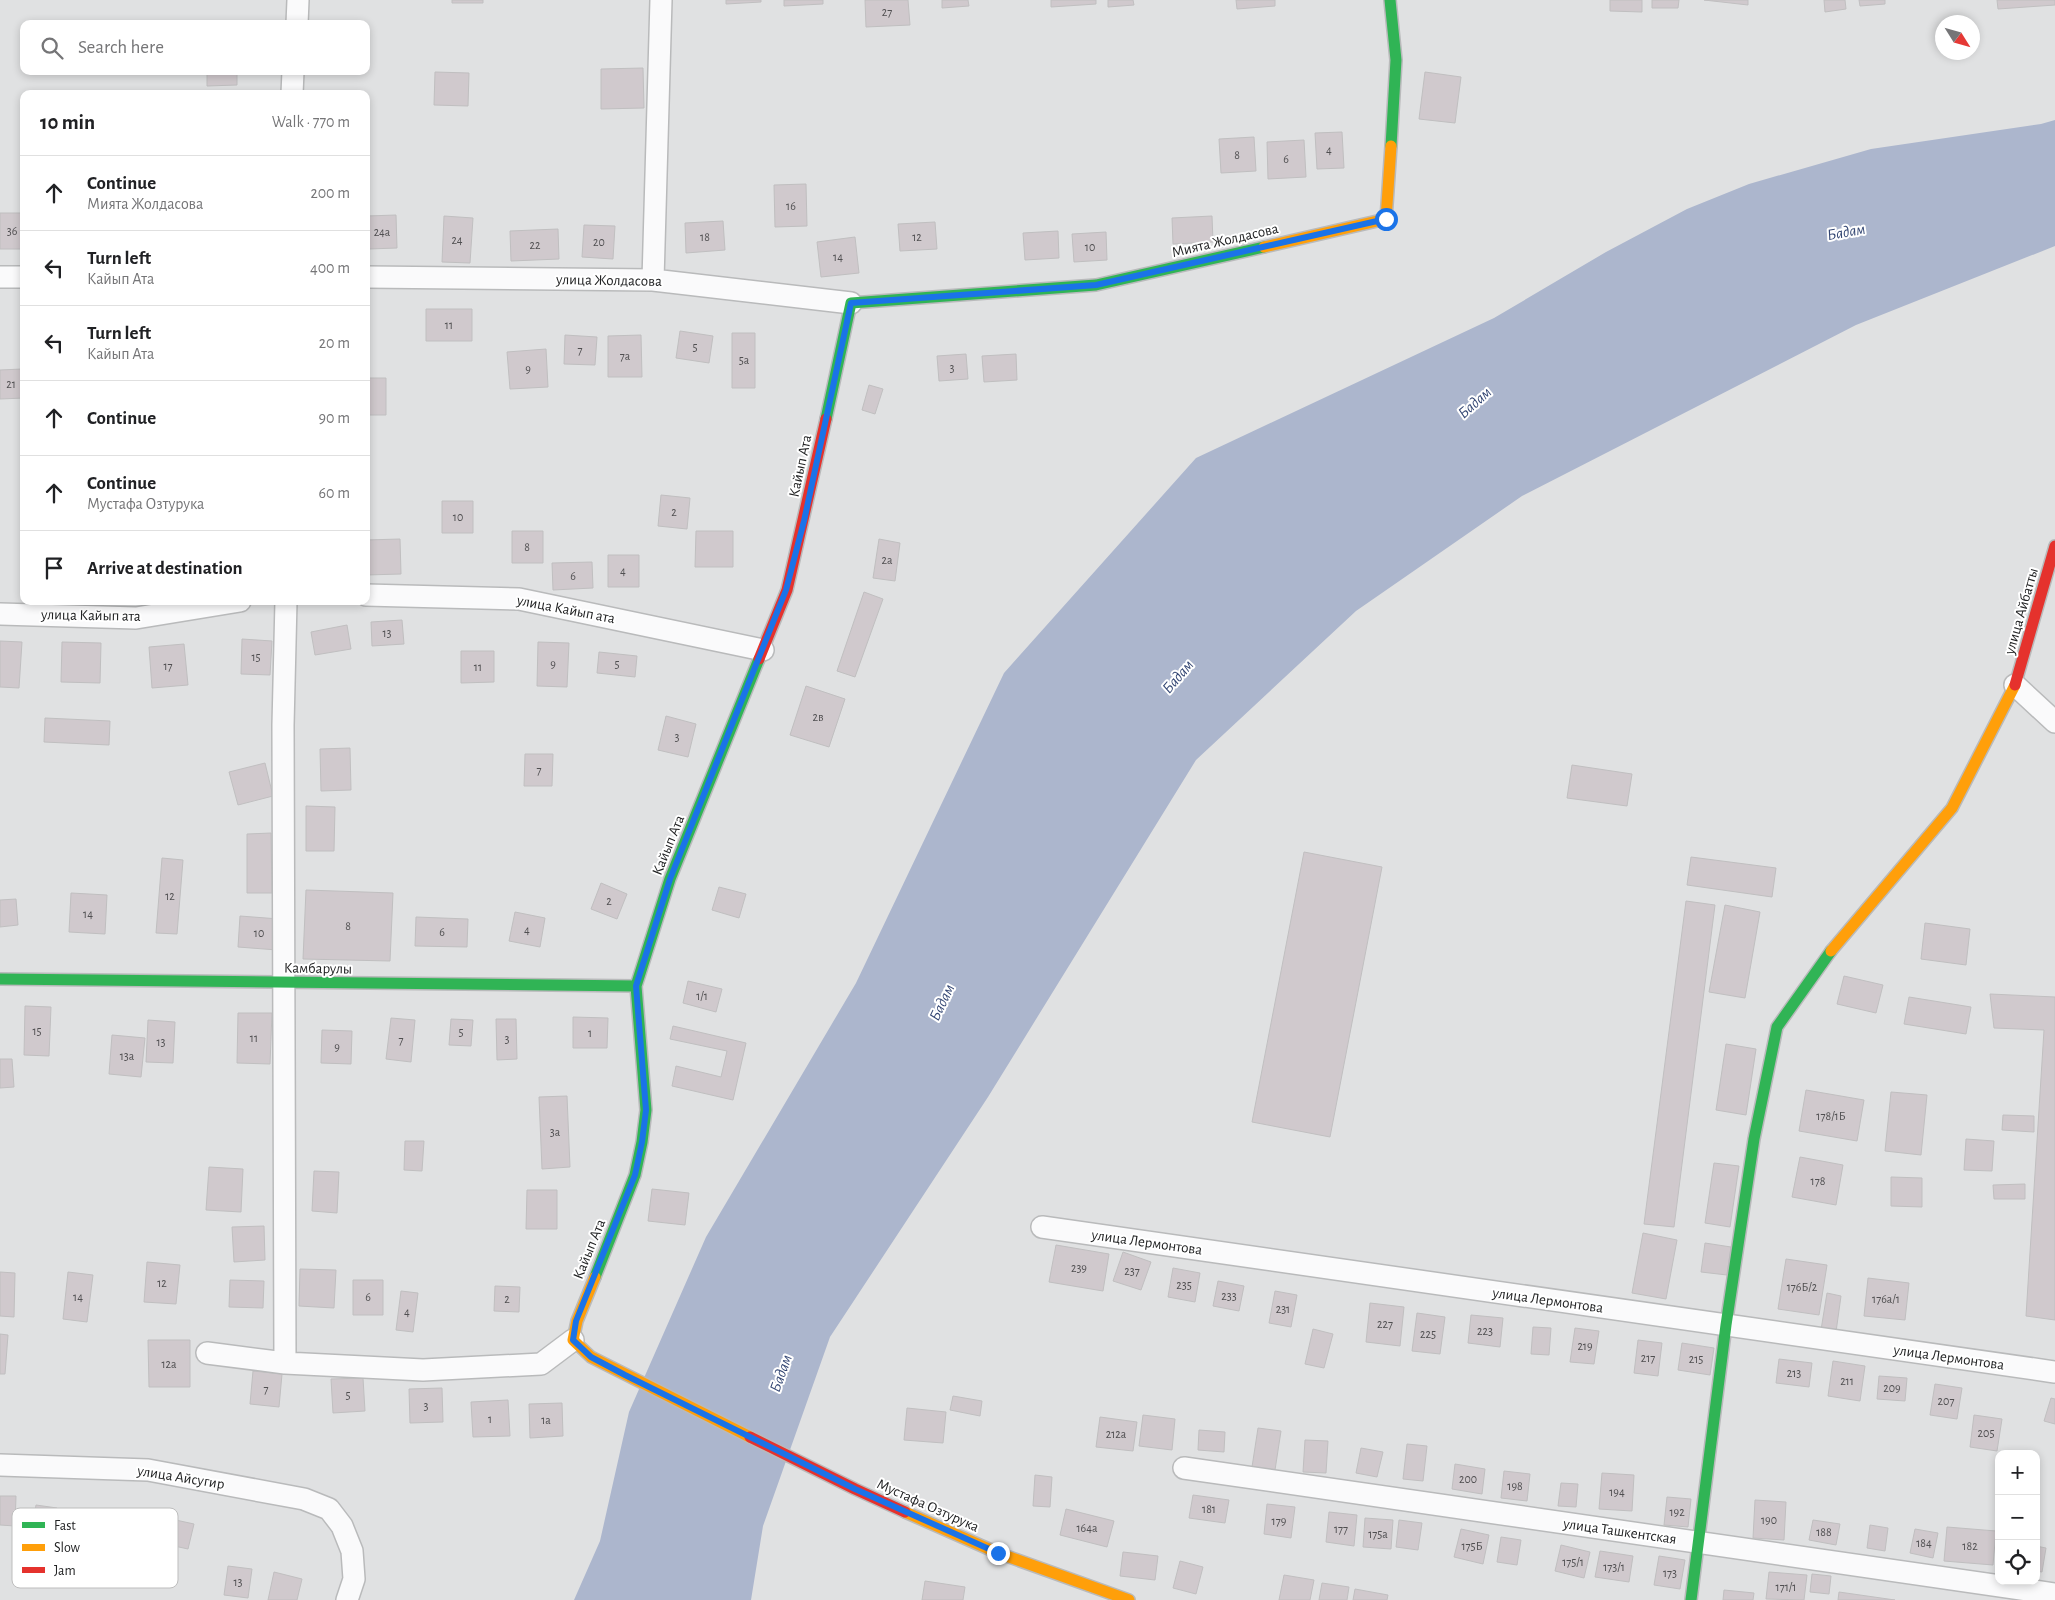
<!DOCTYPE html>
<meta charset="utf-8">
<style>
:root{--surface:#fff;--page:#f2f2f2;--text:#202124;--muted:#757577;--line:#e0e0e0}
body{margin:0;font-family:"Alegreya Sans",sans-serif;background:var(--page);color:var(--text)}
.controls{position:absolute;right:15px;bottom:15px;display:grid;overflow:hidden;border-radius:10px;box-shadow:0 2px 8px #0003}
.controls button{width:45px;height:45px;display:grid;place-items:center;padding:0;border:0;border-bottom:1px solid var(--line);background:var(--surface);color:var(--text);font:25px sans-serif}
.compass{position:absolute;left:1935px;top:15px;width:45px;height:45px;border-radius:50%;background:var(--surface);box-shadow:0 2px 8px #0003;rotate:127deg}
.stop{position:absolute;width:15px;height:15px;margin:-11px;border:4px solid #1a73e8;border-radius:50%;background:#fff}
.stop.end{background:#1a73e8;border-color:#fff;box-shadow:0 1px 5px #0008}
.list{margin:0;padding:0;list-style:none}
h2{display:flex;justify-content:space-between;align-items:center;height:65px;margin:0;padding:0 20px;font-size:21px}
h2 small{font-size:16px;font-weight:400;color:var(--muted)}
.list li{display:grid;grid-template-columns:32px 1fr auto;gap:15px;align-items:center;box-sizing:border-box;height:75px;padding:0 20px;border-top:1px solid var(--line)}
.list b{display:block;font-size:19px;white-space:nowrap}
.list p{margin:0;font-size:16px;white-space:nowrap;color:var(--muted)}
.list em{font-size:16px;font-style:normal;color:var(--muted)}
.icon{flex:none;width:28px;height:28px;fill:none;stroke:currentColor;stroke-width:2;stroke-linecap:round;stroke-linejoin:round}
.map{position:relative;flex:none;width:2055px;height:1600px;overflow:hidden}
.search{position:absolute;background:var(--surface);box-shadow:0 2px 8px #0003;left:20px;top:20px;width:350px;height:55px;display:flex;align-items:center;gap:12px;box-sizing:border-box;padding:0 18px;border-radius:10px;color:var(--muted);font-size:19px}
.panel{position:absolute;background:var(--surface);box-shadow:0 2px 8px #0003;left:20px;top:90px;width:350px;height:515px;border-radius:10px}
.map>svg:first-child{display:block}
.water{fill:#acb6cd}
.building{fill:#d0c9cd;stroke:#c0bfc0}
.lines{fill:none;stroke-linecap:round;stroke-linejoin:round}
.street-casing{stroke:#b9babb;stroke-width:24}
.fast-casing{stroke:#b9babb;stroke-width:14}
.slow-casing{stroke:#b9babb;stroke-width:14}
.jam-casing{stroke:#b9babb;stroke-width:14}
.street{stroke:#fafafb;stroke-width:21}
.fast{stroke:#30b455;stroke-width:11}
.slow{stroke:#ff9f0a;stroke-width:11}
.jam{stroke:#e5322d;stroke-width:11}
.route{stroke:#1a73e8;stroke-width:6}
.labels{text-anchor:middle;stroke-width:4;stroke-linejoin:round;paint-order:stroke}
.number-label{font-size:12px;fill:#504f51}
.street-label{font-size:15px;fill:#222324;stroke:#fff}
.water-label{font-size:16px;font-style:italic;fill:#324572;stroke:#fff}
.key{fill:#fff;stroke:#bdbdbd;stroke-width:1}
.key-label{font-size:14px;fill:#222324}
</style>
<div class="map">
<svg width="2055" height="1600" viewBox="0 0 2055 1600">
<rect width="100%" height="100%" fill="#e0e1e2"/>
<path class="water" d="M2055,120V246L1856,325L1522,496L1356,611L1196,760L988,1097L830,1337L763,1526L751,1600H574L600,1541L629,1412L706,1237L856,983L1004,673L1196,458L1494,318L1606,252L1687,209L1749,184L1871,149L2041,124Z"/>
<path class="building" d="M452,0H483V3H452Z
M726,0H761V2L726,4Z
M784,0H823V4L784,6Z
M865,0H908L910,25L866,27Z
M942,0H968L969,6L942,8Z
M1051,0H1096V4L1051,7Z
M1108,0H1133L1134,5L1108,7Z
M1236,0H1275V6L1237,9Z
M1610,0H1642V12L1610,11Z
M1652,0H1679L1678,8H1652Z
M1704,0H1748V5Z
M1824,0H1845L1846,9L1825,12Z
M1859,0H1885V4L1860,6Z
M1997,0H2055V5L1998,9Z
M643,68L644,108L601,109V69Z
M207,71H237V85L207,86Z
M435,72L469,73L468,106L434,105Z
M1425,72L1461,77L1455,123L1419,119Z
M1342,132L1344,168L1317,169L1315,133Z
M1254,137L1256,171L1221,173L1219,139Z
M1304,140L1306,177L1268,179L1267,142Z
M806,184L807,226L775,227L774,185Z
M0,213H24V249H0Z
M396,215L397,248L369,249L367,216Z
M444,216L473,218L470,263L442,262Z
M1212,216L1213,242L1173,244L1172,218Z
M723,221L725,250L686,253L685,223Z
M935,222L937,249L900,251L898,224Z
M584,225L615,226L613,259L582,257Z
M558,229L559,259L511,261L510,231Z
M1058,231L1059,258L1025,260L1023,233Z
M1106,232L1107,260L1074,262L1072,234Z
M855,237L859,273L821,277L817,242Z
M426,309H472V341H426Z
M680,331L713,336L709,363L676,358Z
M732,333H755V388H732Z
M565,335L597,337L595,365L564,364Z
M641,335L642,377H608V336Z
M546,349L548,387L510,389L507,352Z
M966,354L968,379L939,381L937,356Z
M1016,354L1017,380L984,382L982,356Z
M22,369L24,398L0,399V370Z
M366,378H386V415H366Z
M869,385L883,389L875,414L862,410Z
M661,495L690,498L687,529L658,526Z
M442,501H473V533H442Z
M512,531H543V563H512Z
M696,531H733V567H695Z
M400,539L401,574L366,575V540Z
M879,539L900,543L895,581L873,578Z
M608,555H639V587H608Z
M592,562L593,588L553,590L552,563Z
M864,592L883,599L855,677L837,671Z
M58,601H96V606L57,604Z
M402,620L404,644L372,646L371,622Z
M347,625L351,649L315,655L311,632Z
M242,639L272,641L270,675L241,674Z
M0,641L22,642L19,688L0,687Z
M62,642L101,643L100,683L61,682Z
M538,642L569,643L567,687L537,686Z
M184,644L188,685L152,688L149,647Z
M461,651H494V682L461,683Z
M599,652L637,656L635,677L597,673Z
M806,686L845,699L829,747L790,735Z
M666,716L696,724L688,757L658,750Z
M45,718L110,721L109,745L44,742Z
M350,748L351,790L321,791L320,749Z
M525,754H553L552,786H524Z
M265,763L273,796L238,805L229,772Z
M1572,765L1632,774L1627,806L1567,798Z
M306,806L335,807L334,851H306Z
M271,833L272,893H247V834Z
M1304,852L1382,867L1330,1137L1252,1122Z
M1691,857L1776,868L1772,897L1687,885Z
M162,858L183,860L177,934L156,933Z
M601,883L627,894L617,919L591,909Z
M719,887L746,894L739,918L712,910Z
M306,890L393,893L390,961L303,959Z
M71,893L107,895L105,934L69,932Z
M16,899L18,925L0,927V900Z
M1686,901L1715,905L1674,1227L1644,1224Z
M1725,905L1760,912L1745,998L1709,992Z
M515,912L545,918L540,947L509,941Z
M240,916L279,919L277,950L238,947Z
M416,917L468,919L467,947L415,946Z
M1925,923L1970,929L1966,965L1921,959Z
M1844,976L1883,985L1876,1013L1837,1004Z
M688,981L722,989L716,1012L683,1003Z
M1990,994L2055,997V1320L2026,1316L2044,1030L1994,1028Z
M1909,997L1971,1007L1966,1034L1904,1024Z
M25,1006L51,1007L49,1056L24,1055Z
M238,1013H272L270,1064L237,1063Z
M573,1017L608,1018L607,1048H573Z
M391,1018L415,1020L411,1062L386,1059Z
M451,1019L473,1020L471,1046L449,1045Z
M496,1019H516L517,1059L497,1060Z
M148,1020L175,1022L173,1063L146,1062Z
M673,1026L746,1043L733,1100L672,1086L676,1066L721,1077L727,1051L670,1039Z
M322,1030L352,1031L351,1064L321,1063Z
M112,1035L145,1038L141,1077L109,1074Z
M1726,1044L1756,1049L1746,1115L1716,1110Z
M0,1059H12L14,1087L0,1088Z
M1806,1090L1864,1100L1857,1141L1799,1131Z
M1891,1092L1927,1095L1921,1155L1885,1151Z
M567,1096L570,1167L542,1169L539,1097Z
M2003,1115L2034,1116V1132L2002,1130Z
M1966,1139L1994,1141L1992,1171L1964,1170Z
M405,1141H424L422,1171L404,1170Z
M1800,1157L1843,1165L1836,1205L1792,1197Z
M1714,1163L1739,1166L1730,1227L1705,1223Z
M209,1167L243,1169L241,1212L206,1210Z
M314,1171L339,1172L337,1213L312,1211Z
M1891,1177L1922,1178V1207L1891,1206Z
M2025,1184V1199H1994L1993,1185Z
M652,1189L689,1193L685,1225L648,1221Z
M527,1190H557V1229H526Z
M264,1226L265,1260L234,1262L232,1227Z
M1643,1233L1677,1240L1666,1299L1632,1293Z
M1705,1243L1731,1247L1727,1275L1701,1272Z
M1056,1245L1109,1254L1103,1291L1049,1282Z
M1123,1252L1151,1262L1141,1290L1113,1281Z
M1786,1259L1827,1265L1819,1315L1778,1309Z
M147,1262L180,1265L176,1304L144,1302Z
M1173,1268L1200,1273L1195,1302L1168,1297Z
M300,1269L336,1270L334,1308L299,1306Z
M0,1272L15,1273L14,1317L0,1316Z
M68,1272L93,1275L87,1322L63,1319Z
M1868,1278L1909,1283L1905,1320L1864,1316Z
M230,1280L264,1281L263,1308L229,1307Z
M353,1280H383V1315H353Z
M1218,1281L1244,1286L1239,1311L1213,1306Z
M495,1286L520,1287L519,1312L494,1311Z
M401,1291L418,1293L413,1332L396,1330Z
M1275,1291L1297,1295L1291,1327L1269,1323Z
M1827,1293L1841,1296L1836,1332L1821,1330Z
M1370,1303L1404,1307L1400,1346L1366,1342Z
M1417,1313L1445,1317L1440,1354L1412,1351Z
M1471,1315L1503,1318L1500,1347L1468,1343Z
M1533,1327L1551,1328L1549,1355L1531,1354Z
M1575,1328L1599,1331L1594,1364L1570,1362Z
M1313,1329L1333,1334L1324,1368L1305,1364Z
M0,1334L8,1335L5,1374H0Z
M148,1340H190V1387H149Z
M1638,1340L1662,1343L1658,1376L1634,1373Z
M1682,1343L1714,1348L1710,1375L1678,1370Z
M1779,1359L1812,1363L1809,1387L1776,1383Z
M1833,1361L1865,1366L1860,1401L1828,1396Z
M253,1371L282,1374L279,1407L250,1404Z
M1879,1376L1907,1378L1905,1401L1877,1399Z
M363,1378L365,1411L333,1413L331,1379Z
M1935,1384L1962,1388L1957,1419L1930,1415Z
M442,1388L443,1422L410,1423L409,1389Z
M953,1396L982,1401L980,1416L950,1410Z
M2051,1398L2055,1399V1424L2044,1421Z
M508,1400L510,1436L473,1437L471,1402Z
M562,1403L563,1436L530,1438L529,1404Z
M907,1408L946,1412L943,1443L904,1440Z
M1143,1415L1175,1419L1172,1450L1139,1446Z
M1974,1415L2002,1419L1997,1451L1970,1447Z
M1100,1417L1137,1422L1133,1451L1096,1447Z
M1258,1428L1281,1431L1275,1470L1252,1467Z
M1199,1430L1225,1432L1224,1452L1198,1450Z
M1305,1440L1328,1441L1326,1473L1303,1472Z
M1407,1444L1427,1446L1423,1481L1403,1479Z
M1361,1448L1383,1452L1377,1477L1356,1473Z
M1455,1464L1485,1469L1482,1494L1452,1489Z
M1504,1471L1530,1474L1527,1501L1501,1498Z
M1602,1473L1634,1475L1632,1511L1599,1509Z
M1035,1475L1052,1477L1050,1507L1033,1506Z
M1561,1483L1578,1484L1576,1507L1558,1506Z
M1193,1495L1229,1500L1225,1523L1189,1518Z
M0,1496H16L15,1526L0,1525Z
M1667,1497L1691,1499L1688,1527L1664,1525Z
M1755,1500L1786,1502L1784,1540L1753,1538Z
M1267,1504L1295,1507L1291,1538L1264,1534Z
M36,1505L57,1508L54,1532L32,1529Z
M1066,1509L1114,1521L1107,1547L1060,1535Z
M1329,1512L1357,1515L1354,1546L1326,1542Z
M153,1515L194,1524L188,1549L147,1540Z
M1365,1518L1393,1520L1391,1549L1363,1547Z
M1399,1520L1422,1523L1418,1550L1396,1547Z
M1813,1520L1840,1524L1836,1545L1809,1540Z
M1870,1525L1888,1528L1885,1551L1867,1548Z
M1947,1527L1996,1531L1993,1565L1944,1561Z
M1461,1529L1489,1535L1483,1564L1454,1557Z
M1915,1529L1938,1533L1933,1558L1910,1553Z
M1501,1537L1521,1540L1517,1565L1497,1562Z
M1561,1545L1590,1552L1584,1578L1555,1571Z
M2036,1546L2046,1548L2042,1572L2036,1571Z
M1600,1551L1633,1556L1629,1582L1595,1577Z
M1123,1552L1158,1556L1155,1580L1120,1576Z
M1659,1556L1685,1560L1680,1589L1654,1585Z
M1180,1561L1203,1567L1196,1594L1173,1588Z
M228,1566L252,1569L248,1598L224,1595Z
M274,1572L302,1579L297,1600H268Z
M1769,1572L1807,1575L1804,1600L1766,1599Z
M1812,1574L1831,1576L1829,1594L1810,1592Z
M1284,1575L1314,1580L1310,1600H1279Z
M925,1581L965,1587L963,1600H922Z
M1322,1583L1349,1587L1347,1600H1319Z
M1355,1589L1388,1595L1387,1600H1353Z
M1724,1590L1754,1593L1753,1600H1723Z
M1839,1592L1895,1600H1838Z"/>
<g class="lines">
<defs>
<path id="street" d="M297,24L298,0
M292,94L293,71
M0,277H24
M366,277L653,280L851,303
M653,280L661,0
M366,595L519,599L763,650
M0,614L136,618L240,601
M2015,685L2055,722
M1042,1227L2055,1372
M207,1353L285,1363L423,1370L541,1364L573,1340
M285,1363L283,725L286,601
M0,1465L148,1470L304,1499L329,1509L342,1526L352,1551L354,1579L347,1600
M1184,1468L2055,1594"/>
<path id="fast" d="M1390,0L1396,60L1391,146
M826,419L851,303L1096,285L1264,247
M0,979L636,986
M595,1277L635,1175L642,1142L646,1110L636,986L670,879L759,659
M1691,1600L1726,1325L1754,1139L1777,1027L1831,951"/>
<path id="slow" d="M1264,247L1386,219L1391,146
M1831,951L1952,808L2015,685
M595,1277L577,1321L573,1340L591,1357L750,1437
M905,1512L998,1553L1129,1600"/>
<path id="jam" d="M759,659L787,590L826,419
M2015,685L2055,546
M750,1437L855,1489L905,1512"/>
</defs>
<use href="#street" class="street-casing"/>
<use href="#fast" class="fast-casing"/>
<use href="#slow" class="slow-casing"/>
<use href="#jam" class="jam-casing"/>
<use href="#street" class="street"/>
<use href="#fast" class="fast"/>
<use href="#slow" class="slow"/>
<use href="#jam" class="jam"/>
</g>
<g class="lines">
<path class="route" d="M998,1553L855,1489L625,1375L591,1357L573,1340L576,1321L635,1175L642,1142L646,1110L636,986L670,879L786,590L804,521L851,303L1096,285L1386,219"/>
</g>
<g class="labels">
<g class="number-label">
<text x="887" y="16">27</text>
<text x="1329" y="154">4</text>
<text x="1237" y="159">8</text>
<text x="1286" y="163">6</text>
<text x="791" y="210">16</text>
<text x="12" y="235">36</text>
<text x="382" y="236">24а</text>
<text x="705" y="241">18</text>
<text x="917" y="241">12</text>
<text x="457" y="244">24</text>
<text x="599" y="246">20</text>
<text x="535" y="249">22</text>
<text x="1090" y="251">10</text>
<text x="838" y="261">14</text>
<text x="449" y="329">11</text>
<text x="695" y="351">5</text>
<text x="580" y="354">7</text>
<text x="625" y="360">7а</text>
<text x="744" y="364">5а</text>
<text x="952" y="372">3</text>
<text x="528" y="373">9</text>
<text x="11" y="388">21</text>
<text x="674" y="516">2</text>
<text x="458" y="521">10</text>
<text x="527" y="551">8</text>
<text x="887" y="564">2а</text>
<text x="623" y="575">4</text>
<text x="573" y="580">6</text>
<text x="387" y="637">13</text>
<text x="256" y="661">15</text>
<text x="553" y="668">9</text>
<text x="617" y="668">5</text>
<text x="168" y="670">17</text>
<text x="478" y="671">11</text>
<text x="818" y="721">2в</text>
<text x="677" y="741">3</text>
<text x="539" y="774">7</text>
<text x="170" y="900">12</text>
<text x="609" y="905">2</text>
<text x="88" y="918">14</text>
<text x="348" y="930">8</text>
<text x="527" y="934">4</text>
<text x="442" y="936">6</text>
<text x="259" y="937">10</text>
<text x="702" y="1000">1/1</text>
<text x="37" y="1035">15</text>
<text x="461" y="1036">5</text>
<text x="590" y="1037">1</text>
<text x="254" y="1042">11</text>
<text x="507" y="1043">3</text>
<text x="401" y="1044">7</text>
<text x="161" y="1046">13</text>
<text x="337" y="1051">9</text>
<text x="127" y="1060">13а</text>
<text x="1831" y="1120">178/1Б</text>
<text x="555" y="1136">3а</text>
<text x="1818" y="1185">178</text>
<text x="1079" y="1272">239</text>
<text x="1132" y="1275">237</text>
<text x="162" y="1287">12</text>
<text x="1184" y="1289">235</text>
<text x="1802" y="1291">176Б/2</text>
<text x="1229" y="1300">233</text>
<text x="78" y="1301">14</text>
<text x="368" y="1301">6</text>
<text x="507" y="1303">2</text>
<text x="1886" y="1303">176а/1</text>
<text x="1283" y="1313">231</text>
<text x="407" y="1316">4</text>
<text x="1385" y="1328">227</text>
<text x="1485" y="1335">223</text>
<text x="1428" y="1338">225</text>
<text x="1585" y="1350">219</text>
<text x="1648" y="1362">217</text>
<text x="1696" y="1363">215</text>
<text x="169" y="1368">12а</text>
<text x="1794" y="1377">213</text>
<text x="1847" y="1385">211</text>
<text x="1892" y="1392">209</text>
<text x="266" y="1393">7</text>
<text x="348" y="1399">5</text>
<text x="1946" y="1405">207</text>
<text x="426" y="1410">3</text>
<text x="490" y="1423">1</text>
<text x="546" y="1424">1а</text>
<text x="1986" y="1437">205</text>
<text x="1116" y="1438">212а</text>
<text x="1468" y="1483">200</text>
<text x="1515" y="1490">198</text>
<text x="1617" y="1496">194</text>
<text x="1209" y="1513">181</text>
<text x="1677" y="1516">192</text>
<text x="1769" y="1524">190</text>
<text x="1279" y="1525">179</text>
<text x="1087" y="1532">164а</text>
<text x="1341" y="1533">177</text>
<text x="1824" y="1536">188</text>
<text x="1378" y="1538">175а</text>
<text x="1924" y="1547">184</text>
<text x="1472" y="1550">175Б</text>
<text x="1970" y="1550">182</text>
<text x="1573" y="1566">175/1</text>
<text x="1614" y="1571">173/1</text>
<text x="1670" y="1577">173</text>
<text x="238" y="1586">13</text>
<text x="1786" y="1591">171/1</text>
</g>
<g class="street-label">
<text transform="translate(1225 240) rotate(-13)" y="5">Мията Жолдасова</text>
<text transform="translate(609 280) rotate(1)" y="5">улица Жолдасова</text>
<text transform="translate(800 466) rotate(-78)" y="5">Кайып Ата</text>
<text transform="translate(566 609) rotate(11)" y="5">улица Кайып ата</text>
<text transform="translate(2021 611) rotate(-74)" y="5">улица Айбатты</text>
<text transform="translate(91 615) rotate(1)" y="5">улица Кайып ата</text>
<text transform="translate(668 845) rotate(-68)" y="5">Кайып Ата</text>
<text transform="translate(318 968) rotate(1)" y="5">Камбарулы</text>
<text transform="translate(1147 1242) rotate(8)" y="5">улица Лермонтова</text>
<text transform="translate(589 1249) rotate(-68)" y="5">Кайып Ата</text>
<text transform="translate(1548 1300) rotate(8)" y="5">улица Лермонтова</text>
<text transform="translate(1949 1357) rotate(8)" y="5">улица Лермонтова</text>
<text transform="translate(181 1477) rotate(9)" y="5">улица Айсугир</text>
<text transform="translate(928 1505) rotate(24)" y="5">Мустафа Озтурука</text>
<text transform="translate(1620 1531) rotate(8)" y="5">улица Ташкентская</text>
</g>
<g class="water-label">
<text transform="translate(1846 231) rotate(-10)" y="6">Бадам</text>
<text transform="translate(1474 402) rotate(-41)" y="6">Бадам</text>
<text transform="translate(1177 676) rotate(-49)" y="6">Бадам</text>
<text transform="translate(941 1002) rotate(-64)" y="6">Бадам</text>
<text transform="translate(780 1373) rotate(-70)" y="6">Бадам</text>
</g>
</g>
<rect x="12" y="1508" width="166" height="80" rx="8" class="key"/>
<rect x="22" y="1522" width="23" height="6" fill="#30b455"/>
<rect x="22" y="1544" width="23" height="7" fill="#ff9f0a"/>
<rect x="22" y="1567" width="23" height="6" fill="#e5322d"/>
<g class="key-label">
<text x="54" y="1530">Fast</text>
<text x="54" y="1552">Slow</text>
<text x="54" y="1575">Jam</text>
</g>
</svg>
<div class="controls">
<button>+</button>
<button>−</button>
<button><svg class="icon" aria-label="locate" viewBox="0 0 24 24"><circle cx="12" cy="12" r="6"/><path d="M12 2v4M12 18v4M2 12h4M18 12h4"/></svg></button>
</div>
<svg class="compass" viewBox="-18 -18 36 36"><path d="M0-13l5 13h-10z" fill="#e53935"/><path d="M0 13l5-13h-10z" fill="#757577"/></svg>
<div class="stop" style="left:1386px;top:219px"></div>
<div class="stop end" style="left:998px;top:1553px"></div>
<div class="search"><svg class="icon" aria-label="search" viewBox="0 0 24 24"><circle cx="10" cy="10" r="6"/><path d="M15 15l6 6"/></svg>Search here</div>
<section class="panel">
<h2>10 min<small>Walk · 770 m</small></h2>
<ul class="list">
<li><svg class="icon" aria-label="ahead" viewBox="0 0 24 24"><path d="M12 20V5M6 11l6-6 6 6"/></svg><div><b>Continue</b><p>Мията Жолдасова</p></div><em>200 m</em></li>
<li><svg class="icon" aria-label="left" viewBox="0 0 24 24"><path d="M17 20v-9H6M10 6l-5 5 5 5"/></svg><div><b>Turn left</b><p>Кайып Ата</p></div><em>400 m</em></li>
<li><svg class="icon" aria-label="left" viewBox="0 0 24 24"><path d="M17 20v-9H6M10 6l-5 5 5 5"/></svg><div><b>Turn left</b><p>Кайып Ата</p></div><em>20 m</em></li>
<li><svg class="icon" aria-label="ahead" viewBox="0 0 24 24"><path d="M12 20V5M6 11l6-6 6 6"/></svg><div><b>Continue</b></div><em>90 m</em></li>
<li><svg class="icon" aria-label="ahead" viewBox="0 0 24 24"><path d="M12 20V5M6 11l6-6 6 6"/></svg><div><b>Continue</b><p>Мустафа Озтурука</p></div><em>60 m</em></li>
<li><svg class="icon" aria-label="arrive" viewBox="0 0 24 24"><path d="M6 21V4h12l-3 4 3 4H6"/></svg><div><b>Arrive at destination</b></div></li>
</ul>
</section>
</div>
